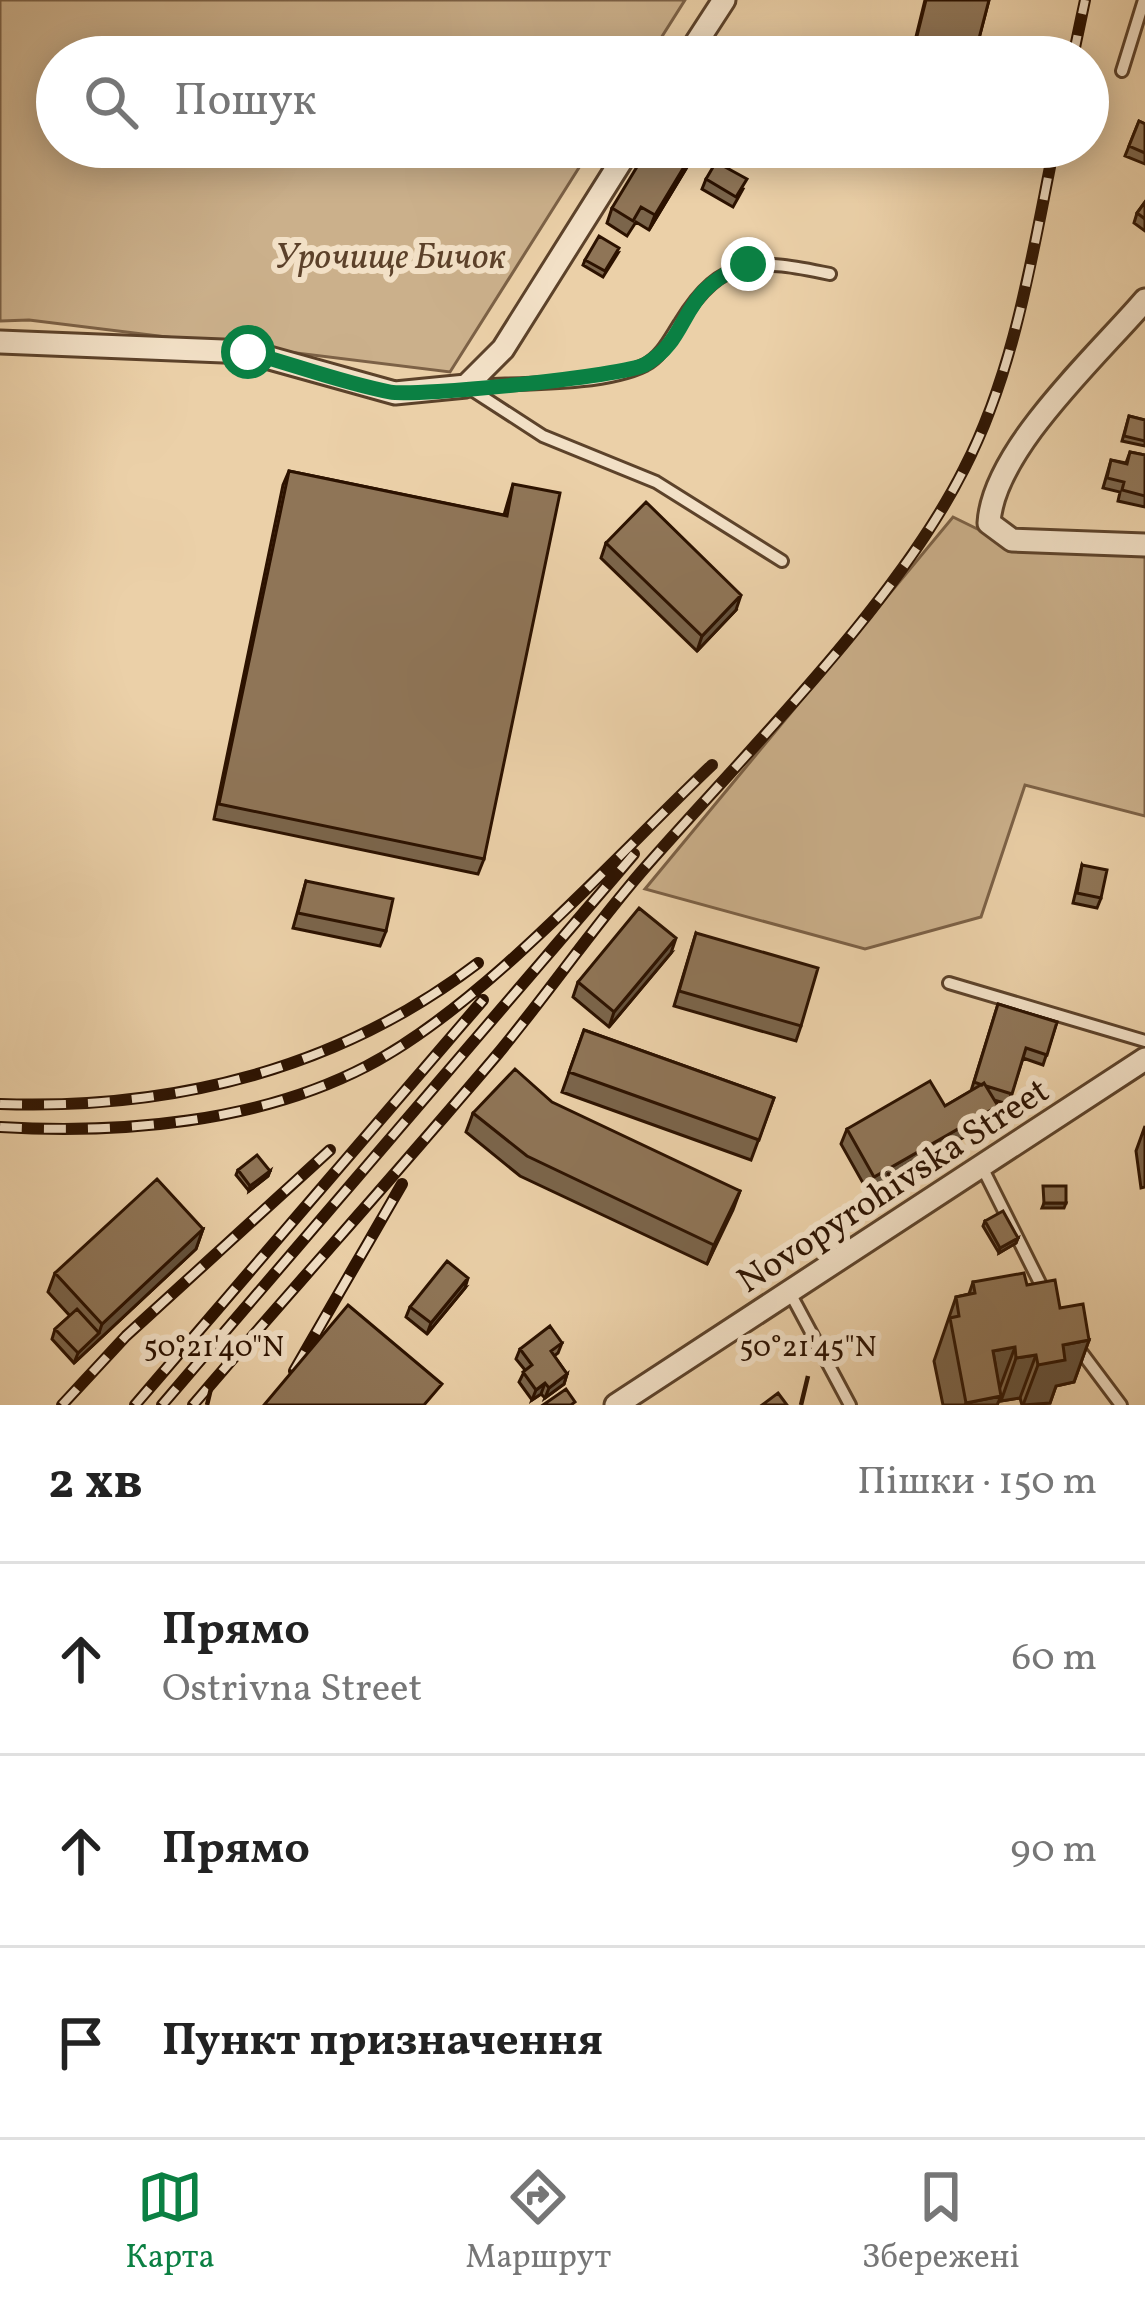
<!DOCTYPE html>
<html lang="uk">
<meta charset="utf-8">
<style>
:root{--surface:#fff;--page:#f6f6f6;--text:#222;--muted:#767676;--line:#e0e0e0;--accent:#0b8043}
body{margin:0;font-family:Vollkorn,serif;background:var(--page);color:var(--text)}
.stop{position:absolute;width:36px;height:36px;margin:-27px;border:9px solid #0b8043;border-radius:50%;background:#fff}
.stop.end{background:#0b8043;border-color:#fff;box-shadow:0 3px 12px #0008}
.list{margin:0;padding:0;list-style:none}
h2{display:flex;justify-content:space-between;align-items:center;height:156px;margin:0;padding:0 48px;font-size:51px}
h2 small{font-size:39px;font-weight:400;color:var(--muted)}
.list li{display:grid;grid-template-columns:78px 1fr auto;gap:36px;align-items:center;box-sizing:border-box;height:192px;padding:0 48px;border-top:3px solid var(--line)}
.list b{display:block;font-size:45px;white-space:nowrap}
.list p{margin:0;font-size:39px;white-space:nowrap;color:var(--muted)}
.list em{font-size:39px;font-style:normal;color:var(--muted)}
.icon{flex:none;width:66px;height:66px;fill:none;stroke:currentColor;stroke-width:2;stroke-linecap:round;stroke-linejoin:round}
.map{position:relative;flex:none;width:1145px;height:1405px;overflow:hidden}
.search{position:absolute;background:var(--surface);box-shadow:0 6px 30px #0003;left:36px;right:36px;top:36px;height:132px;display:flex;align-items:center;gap:30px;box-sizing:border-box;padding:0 42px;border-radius:66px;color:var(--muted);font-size:45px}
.sheet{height:732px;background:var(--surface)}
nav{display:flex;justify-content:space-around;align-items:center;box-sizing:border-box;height:168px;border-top:3px solid var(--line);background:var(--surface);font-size:33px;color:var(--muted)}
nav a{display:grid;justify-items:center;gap:6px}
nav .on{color:var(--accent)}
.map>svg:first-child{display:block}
.green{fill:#cbb08b;stroke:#7c6146;stroke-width:3}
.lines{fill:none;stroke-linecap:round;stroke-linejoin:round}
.lane-casing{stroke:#5c422a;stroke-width:16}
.street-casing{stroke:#5c422a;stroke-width:27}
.lane{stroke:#f2e0c6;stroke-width:10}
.street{stroke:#f2e0c6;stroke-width:21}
.rail-casing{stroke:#2c1200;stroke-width:12}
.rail{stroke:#f2e0c6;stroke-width:8;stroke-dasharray:22;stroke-linecap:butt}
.wall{fill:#7b654b;stroke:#2c1200;stroke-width:3}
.shaded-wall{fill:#64523d;stroke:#2c1200;stroke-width:3}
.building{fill:#8f7557;stroke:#2c1200;stroke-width:3}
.route{stroke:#0b8043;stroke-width:15}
.ticks{fill:none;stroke:#2c1200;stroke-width:4.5}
.labels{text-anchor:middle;stroke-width:12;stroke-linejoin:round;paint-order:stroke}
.park-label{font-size:36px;font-style:italic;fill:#5c412a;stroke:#f2e0c6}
.street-label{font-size:36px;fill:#2c1200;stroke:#f2e0c6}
.ticks-label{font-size:30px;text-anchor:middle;fill:#2c1200;stroke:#f2e0c6;stroke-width:12;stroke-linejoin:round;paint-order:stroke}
</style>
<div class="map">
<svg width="1145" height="1405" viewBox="0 0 1145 1405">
<rect width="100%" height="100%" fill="#ebd0a8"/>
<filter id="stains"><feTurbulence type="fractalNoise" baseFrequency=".00167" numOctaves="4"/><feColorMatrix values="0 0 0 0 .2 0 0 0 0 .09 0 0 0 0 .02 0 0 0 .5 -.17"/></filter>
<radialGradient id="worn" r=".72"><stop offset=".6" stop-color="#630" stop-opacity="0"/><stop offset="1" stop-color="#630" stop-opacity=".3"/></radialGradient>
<path class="green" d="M0,0H685L649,57H57V147H592L450,372L29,320L0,321Z
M953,517L1004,542L1145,550V816L1025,785L981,917L865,949L645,889Z"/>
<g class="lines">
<defs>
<path id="lane" d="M1122,71L1144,0
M469,386C517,383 603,386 645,365C662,356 670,338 680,323C722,254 758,259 830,274
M469,388L543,436L656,482L782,561
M949,983L1145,1041
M981,1165L1045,1293
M789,1291L850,1405
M1076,1345L1121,1405"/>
<path id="street" d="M687,57L724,0
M1145,300C1098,355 993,450 989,523L1012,540L1145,545
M0,342L248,352L395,393L466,386L503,349L630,147
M616,1405L1145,1059"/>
</defs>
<use href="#lane" class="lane-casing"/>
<use href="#street" class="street-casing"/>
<use href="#lane" class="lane"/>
<use href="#street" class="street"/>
<defs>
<path id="rail" d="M1073,57L1085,0
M0,1104C174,1110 339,1069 478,963
M0,1127C121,1134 258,1123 367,1066C484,1005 614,858 712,765
M294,1371L402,1184
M62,1405L126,1336L330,1150
M135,1405L483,1000
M162,1405L634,854
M193,1405C293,1288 397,1173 496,1056C546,996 591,930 642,871C745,753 895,606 964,469C1015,370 1032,255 1054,147"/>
</defs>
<use href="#rail" class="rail-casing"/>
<use href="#rail" class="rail"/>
</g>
<path class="wall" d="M925,0H989L974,57H964L914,45Z
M1139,121L1145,124V164L1125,156Z
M693,152L687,167L649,230L636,222L627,236L607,223L612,208Z
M706,179L743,189L733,207L702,189Z
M1145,202V231L1134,223L1137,213Z
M618,253L603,277L583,265L585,260Z
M1129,416L1145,420V446L1122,441Z
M1130,452L1145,455V507L1118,501L1120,492L1103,488L1111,460L1126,463Z
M289,471L504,515L513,484L484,859L478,874L214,819L283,485Z
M606,543L736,610L697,651L601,558Z
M1082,865L1101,898L1097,908L1073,903Z
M306,881L386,931L380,946L293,928Z
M696,933L801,1026L796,1041L674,1006Z
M671,953L609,1027L573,997L578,982Z
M998,1004L1057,1022L1043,1065L1023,1058L1008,1104L994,1100L998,1106L992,1121L868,1192L841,1144L847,1129L945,1106L971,1091Z
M584,1030L774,1098L751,1160L562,1092Z
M473,1113L740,1191L707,1264L520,1176L466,1132Z
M1145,1126V1187L1141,1188L1136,1151Z
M238,1170L270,1171L268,1176L249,1191L236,1175Z
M985,1221L1018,1238L1016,1243L999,1253L983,1226Z
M203,1229L196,1249L74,1363L52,1339L55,1329L70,1316L48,1292L55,1273Z
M973,1282L1027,1285L1060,1308L1089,1340L1074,1382L1056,1386L1050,1403L1022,1405L1020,1398L1001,1401L1000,1398L997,1405H943L934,1361L956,1297L969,1294Z
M465,1288L427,1334L406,1317L410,1307Z
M562,1343L558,1353L554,1356L567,1374L564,1384L545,1398L541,1394L532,1400L519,1382L525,1370L516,1359L520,1349Z"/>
<path class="shaded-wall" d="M693,152L687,167L649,230L655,215Z
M741,595L736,610L697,651L702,636Z
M676,938L671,953L609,1027L614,1012Z
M998,1106L992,1121L868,1192L874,1177Z
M270,1171L268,1176L249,1191L250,1186Z
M740,1191L733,1210L707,1264L714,1245Z
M1044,1203H1066L1064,1208H1042Z
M203,1229L196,1249L74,1363L78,1353L99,1333L102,1324Z
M1018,1238L1016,1243L999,1253L1000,1248Z
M468,1278L465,1288L427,1334L431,1323Z
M1089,1340L1074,1382L1056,1386L1050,1403L1023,1405L1038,1365L1063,1345Z
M1015,1347L999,1390L993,1351Z
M1036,1355L1020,1398L1001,1401L1016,1358Z
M567,1374L564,1384L545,1398L549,1388Z
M545,1383L541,1394L532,1400L536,1390Z
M1001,1396L997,1405H965L966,1403Z"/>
<path class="building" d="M926,0H989L975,54L916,40Z
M1139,121L1145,124V153L1129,146Z
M649,147H685L693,152L655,215L641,207L633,221L612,208Z
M716,162L747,179L736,197L706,179Z
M1145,202V219L1137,213Z
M599,236L619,248L605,271L585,260Z
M1129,416L1145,420V441L1124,436Z
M1130,452L1145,455V496L1122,490L1124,482L1107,478L1111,460L1127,464Z
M289,471L507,516L513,484L560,493L484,859L219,804Z
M646,502L741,595L702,636L606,543Z
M1082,865L1107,870L1101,898L1077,893Z
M306,881L393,899L386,931L298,913Z
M639,908L676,938L614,1012L578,982Z
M696,933L818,968L801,1026L679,991Z
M998,1004L1057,1022L1047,1055L1026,1048L1012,1094L986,1086L984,1083L982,1085L974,1082Z
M584,1030L774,1098L759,1140L569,1072Z
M515,1069L552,1102L740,1191L714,1245L527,1156L473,1113Z
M930,1081L945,1106L984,1083L998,1106L874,1177L847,1129Z
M257,1155L270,1171L250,1186L238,1170Z
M157,1179L203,1229L102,1324L55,1273Z
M1043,1186H1066V1203H1044Z
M1003,1211L1018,1238L1000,1248L985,1221Z
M447,1261L468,1278L431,1323L410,1307Z
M1024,1273L1027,1285L1055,1280L1060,1308L1083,1304L1089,1340L1063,1345L1065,1360L1038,1365L1036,1355L1016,1358L1015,1347L993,1351L1001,1396L966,1403L950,1318L959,1316L956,1297L975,1293L973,1282Z
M348,1305L442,1384L424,1405H264Z
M77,1309L99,1333L78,1353L55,1329Z
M550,1326L562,1343L551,1351L567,1374L549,1388L545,1383L536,1390L523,1372L532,1365L520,1349Z
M566,1389L575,1402L571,1405H543Z
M778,1393L787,1405H762Z"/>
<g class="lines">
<path class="route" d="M248,352C295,365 343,383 390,392C416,397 626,376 646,364C693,337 677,289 748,264"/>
</g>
<path class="ticks" d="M207,1405L214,1376M801,1405L808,1376"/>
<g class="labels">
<g class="park-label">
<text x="390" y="268">Урочище Бичок</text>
</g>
<g class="street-label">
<text transform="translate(892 1184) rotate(-33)" y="13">Novopyrohivska Street</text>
</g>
</g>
<g class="ticks-label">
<text x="214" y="1356">50°21'40"N</text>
<text x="808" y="1356">50°21'45"N</text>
</g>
<rect width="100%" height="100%" filter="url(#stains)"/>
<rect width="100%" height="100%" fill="url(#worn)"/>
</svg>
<div class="stop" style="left:248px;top:352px"></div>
<div class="stop end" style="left:748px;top:264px"></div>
<div class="search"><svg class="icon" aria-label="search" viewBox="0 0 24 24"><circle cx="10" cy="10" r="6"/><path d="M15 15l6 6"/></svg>Пошук</div>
</div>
<section class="sheet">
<h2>2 хв<small>Пішки · 150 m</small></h2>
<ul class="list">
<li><svg class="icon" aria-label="ahead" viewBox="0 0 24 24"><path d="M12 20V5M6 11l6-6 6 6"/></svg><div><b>Прямо</b><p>Ostrivna Street</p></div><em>60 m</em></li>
<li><svg class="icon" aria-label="ahead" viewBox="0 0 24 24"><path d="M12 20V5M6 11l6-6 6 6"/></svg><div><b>Прямо</b></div><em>90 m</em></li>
<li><svg class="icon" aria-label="arrive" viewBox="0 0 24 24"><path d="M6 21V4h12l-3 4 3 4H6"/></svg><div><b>Пункт призначення</b></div></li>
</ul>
</section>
<nav>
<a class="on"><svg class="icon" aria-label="map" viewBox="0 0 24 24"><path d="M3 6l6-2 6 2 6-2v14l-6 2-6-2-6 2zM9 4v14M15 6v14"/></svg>Карта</a>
<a><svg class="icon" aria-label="directions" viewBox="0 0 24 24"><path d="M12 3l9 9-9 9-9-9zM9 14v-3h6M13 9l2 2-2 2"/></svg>Маршрут</a>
<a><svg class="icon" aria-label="saved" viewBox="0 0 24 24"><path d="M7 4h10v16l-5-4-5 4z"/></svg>Збережені</a>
</nav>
